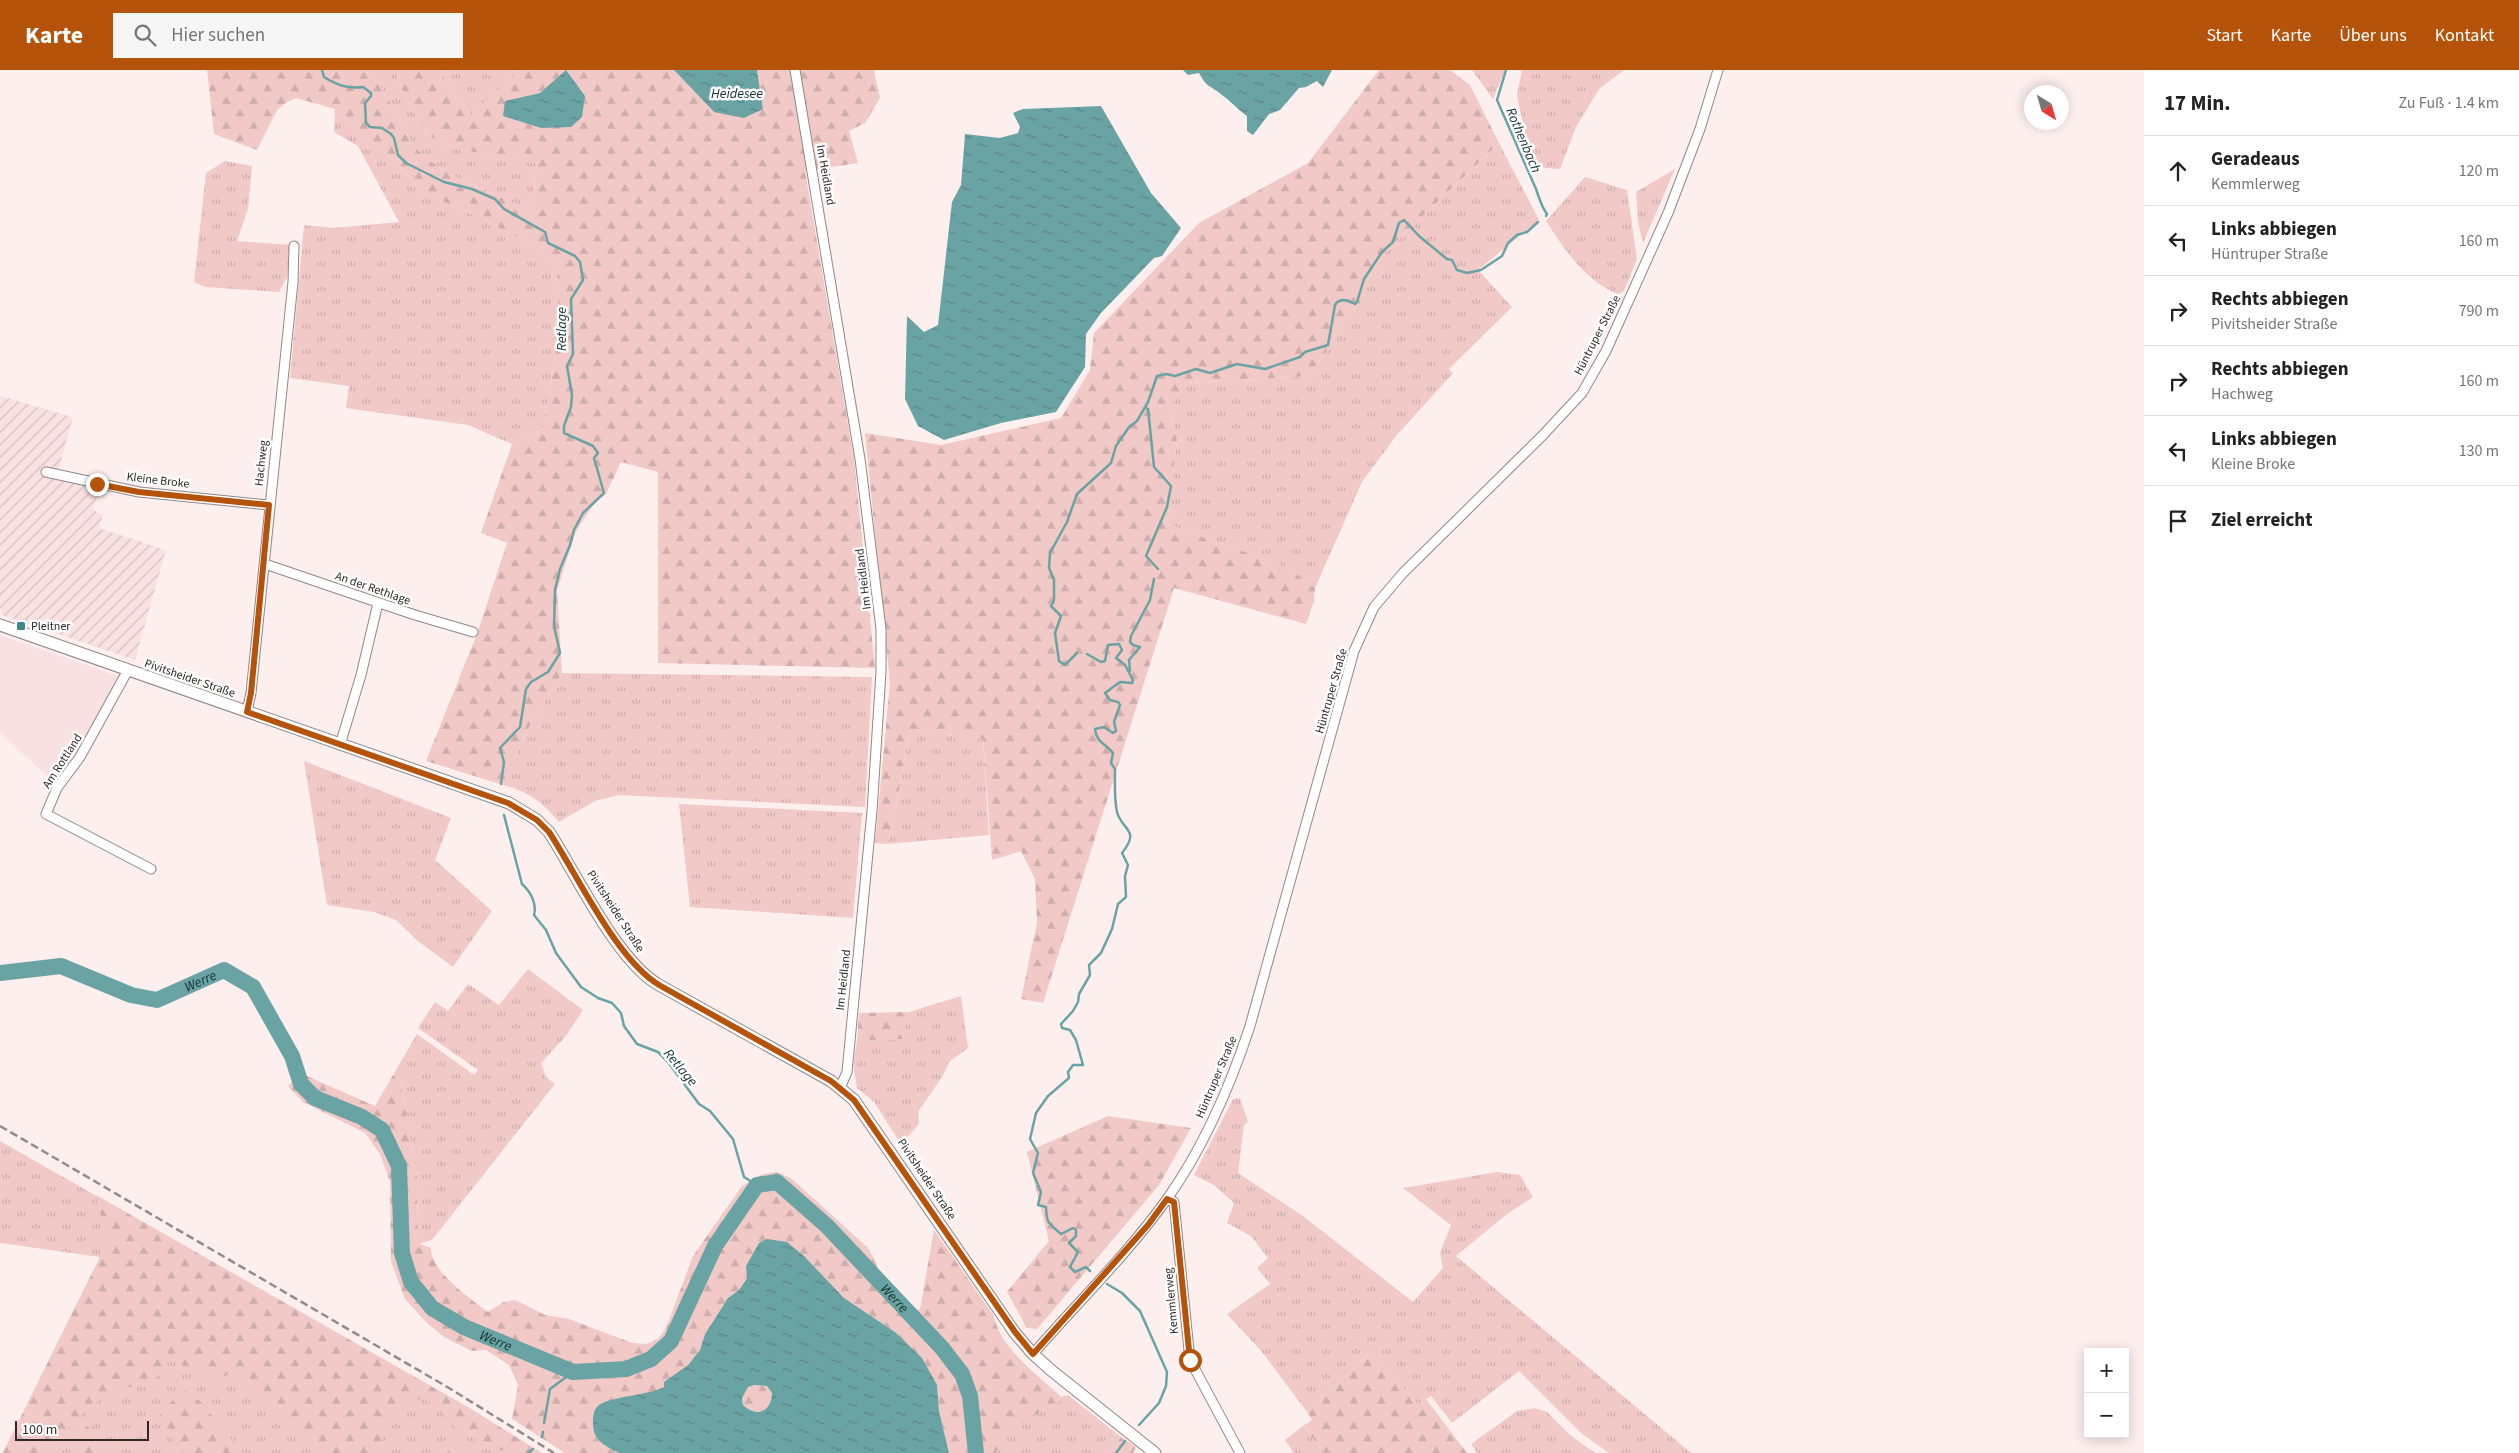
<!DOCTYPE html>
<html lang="de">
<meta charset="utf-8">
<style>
:root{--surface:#fff;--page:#f6f6f6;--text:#222;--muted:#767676;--line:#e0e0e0;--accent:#b45309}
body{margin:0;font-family:"Source Sans 3",sans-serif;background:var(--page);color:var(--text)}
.controls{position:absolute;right:15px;bottom:15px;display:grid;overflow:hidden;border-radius:0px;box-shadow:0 2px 12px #0003}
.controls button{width:45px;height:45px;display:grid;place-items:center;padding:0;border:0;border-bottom:1px solid var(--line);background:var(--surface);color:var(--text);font:25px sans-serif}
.compass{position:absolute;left:2024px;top:15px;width:45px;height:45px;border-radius:50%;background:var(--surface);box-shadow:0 2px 12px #0003;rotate:143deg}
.scale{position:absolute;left:15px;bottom:12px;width:134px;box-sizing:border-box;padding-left:5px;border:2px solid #2e2828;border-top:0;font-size:14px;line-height:18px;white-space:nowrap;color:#2e2828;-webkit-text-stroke:4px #fff;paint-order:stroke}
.stop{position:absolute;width:15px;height:15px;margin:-11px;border:4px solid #b45309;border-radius:50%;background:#fff}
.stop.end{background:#b45309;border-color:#fff;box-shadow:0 1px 5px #0008}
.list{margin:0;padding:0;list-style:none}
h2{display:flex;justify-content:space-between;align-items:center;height:65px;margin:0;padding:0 20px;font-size:21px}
h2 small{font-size:16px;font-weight:400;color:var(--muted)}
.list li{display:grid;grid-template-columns:32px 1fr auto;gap:15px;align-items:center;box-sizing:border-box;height:70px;padding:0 20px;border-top:1px solid var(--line)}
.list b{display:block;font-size:19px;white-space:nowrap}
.list p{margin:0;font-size:16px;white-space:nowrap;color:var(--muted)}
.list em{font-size:16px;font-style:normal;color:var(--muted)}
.icon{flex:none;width:28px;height:28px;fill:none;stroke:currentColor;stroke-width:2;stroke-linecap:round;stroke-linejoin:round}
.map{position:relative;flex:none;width:2144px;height:1383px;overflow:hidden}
header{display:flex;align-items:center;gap:30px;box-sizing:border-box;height:70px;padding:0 25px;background:var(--accent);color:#fff}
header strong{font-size:24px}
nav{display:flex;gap:28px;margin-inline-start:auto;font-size:18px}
.search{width:350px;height:45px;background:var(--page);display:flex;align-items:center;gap:12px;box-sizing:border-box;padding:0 18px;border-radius:0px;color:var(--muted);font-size:19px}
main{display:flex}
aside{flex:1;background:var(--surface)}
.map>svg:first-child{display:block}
.built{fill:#f8e1e0}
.industrial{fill:url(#industrial-furrows)}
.grass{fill:url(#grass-tufts)}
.forest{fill:url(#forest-firs);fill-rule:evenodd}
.water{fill:url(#water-ripples);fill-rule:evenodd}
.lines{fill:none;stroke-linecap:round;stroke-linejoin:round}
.stream{stroke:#6aa3a3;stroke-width:2.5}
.river{stroke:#6aa3a3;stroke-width:16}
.minor-casing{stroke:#938686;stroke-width:11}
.major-casing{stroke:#938686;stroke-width:13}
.minor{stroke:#fff;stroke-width:9}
.major{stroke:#fff;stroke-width:11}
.rail{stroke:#958a8a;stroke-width:2.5;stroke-dasharray:8 4;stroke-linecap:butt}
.route{stroke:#b45309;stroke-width:6}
.poi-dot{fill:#3e8686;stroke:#fff;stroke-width:2}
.labels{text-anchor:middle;stroke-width:5;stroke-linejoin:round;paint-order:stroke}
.street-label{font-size:12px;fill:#2e2828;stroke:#fff}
.poi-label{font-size:12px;fill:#2e2828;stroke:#fff;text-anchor:start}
.water-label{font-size:14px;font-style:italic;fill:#133131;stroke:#fff}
</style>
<header>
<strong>Karte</strong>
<div class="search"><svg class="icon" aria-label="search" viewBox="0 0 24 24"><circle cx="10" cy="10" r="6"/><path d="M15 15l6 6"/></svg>Hier suchen</div>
<nav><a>Start</a><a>Karte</a><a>Über uns</a><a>Kontakt</a></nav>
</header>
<main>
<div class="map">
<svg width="2144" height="1383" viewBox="0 0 2144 1383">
<defs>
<pattern id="industrial-furrows" width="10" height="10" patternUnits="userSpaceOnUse" patternTransform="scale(1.25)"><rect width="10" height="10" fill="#f8e1e0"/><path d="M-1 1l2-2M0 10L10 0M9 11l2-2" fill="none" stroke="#d5c1c0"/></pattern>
<pattern id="grass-tufts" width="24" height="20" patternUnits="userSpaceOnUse" patternTransform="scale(1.25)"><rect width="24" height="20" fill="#f1c9c7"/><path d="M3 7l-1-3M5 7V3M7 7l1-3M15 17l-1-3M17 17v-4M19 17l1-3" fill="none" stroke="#cfadab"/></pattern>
<pattern id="forest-firs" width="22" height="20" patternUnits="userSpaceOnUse" patternTransform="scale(1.25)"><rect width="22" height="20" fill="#f1c9c7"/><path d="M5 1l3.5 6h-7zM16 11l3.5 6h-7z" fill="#cfadab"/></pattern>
<pattern id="water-ripples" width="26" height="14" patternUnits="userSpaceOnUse" patternTransform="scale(1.25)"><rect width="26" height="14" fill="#6aa3a3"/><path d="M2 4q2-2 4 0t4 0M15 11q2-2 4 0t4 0" fill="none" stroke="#588585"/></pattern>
</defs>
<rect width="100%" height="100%" fill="#feefef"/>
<path class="built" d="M0,565L127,609L61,719L0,663Z"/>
<path class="industrial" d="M0,326L73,347L56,409L100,416L93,440L103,444L99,458L166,480L135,590L2,545L0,538Z"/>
<path class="grass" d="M362,0H397L398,11L425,64L456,79L537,93L532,141C496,124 445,108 418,80C396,56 391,17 362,0Z
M441,0H520L471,45L447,15Z
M1472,0H1505L1493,29Z
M1522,0H1624L1599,19L1576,57L1560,99L1532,97L1517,25Z
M335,39L399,96L423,123L479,147L532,175L557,196L559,259L543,359L512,374L468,355L346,338L349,316L290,308L304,155L334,158L399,152L358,76L334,62Z
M1499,73L1539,150L1478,200L1512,237L1449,299L1453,303L1396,366L1362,412L1315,518L1287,497L1167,454L1177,370L1169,337L1187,313L1310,306L1385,182Z
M225,91L252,96L248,139L237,171L292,175L287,207L279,222L205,217L194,212L206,103Z
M1675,99L1643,173L1638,151L1636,122Z
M1585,107L1627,120L1637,189L1624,221L1618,224C1587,213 1563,178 1546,151Z
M562,603L872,607L865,737L619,725L595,731L559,752C543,733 528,721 503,715L531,653Z
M910,659L983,669L989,765L886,774L891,765Z
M304,691L451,748L435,790L492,841L453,897L419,872L396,850L374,842L327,835Z
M679,734L862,743L853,848L690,837Z
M528,899L583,940L565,967L541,993L546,1007L555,1014L432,1170L418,1174L417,1108L400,1006V993L417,964L474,1005L478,1000L418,958L435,932L448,941L468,914L499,935Z
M961,926L968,978L949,992L944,1004L918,1042L919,1054L901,1074L874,1032L857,1018L853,994L857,971L902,969L909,942Z
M1240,1028L1248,1052L1244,1055L1238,1103L1303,1146L1413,1232L1443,1198L1440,1183L1451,1155L1403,1118L1497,1102L1520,1105L1533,1127L1507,1144L1456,1186L1691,1383H1609L1581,1363L1519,1301L1452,1353L1431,1326L1418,1335L1370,1283L1307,1342L1262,1282L1227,1244L1270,1214L1257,1198L1268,1188L1251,1166L1227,1153L1234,1133L1214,1115L1194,1105L1233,1029Z
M0,1071L471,1339L542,1383H3L100,1187L0,1173Z
M1068,1325L1121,1367L1110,1383H997C998,1365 1044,1339 1060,1331L1061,1327Z
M1535,1338L1547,1342L1570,1365L1595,1383H1477L1471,1374L1517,1341Z
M1303,1356L1325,1383H1294L1285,1370Z"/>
<path class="forest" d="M207,0H362C391,17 396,56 418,80C445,108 496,124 532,141L537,93L456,79L425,64L398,11L397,0H441L447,15L471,45L520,0H674L714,42L763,39L757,0H874L880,28L865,53L849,61L858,93L805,101L854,389L875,598L658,593V402L621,392L606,424L596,431L576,461L557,520L562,603L531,653L503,715L426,691L477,564L507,473L481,463L512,374L543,359L559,259L557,196L532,175L479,147L423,123L399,96L335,39L296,28L287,32L277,40L257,80L214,64ZM566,1L541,58L505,31L540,23Z
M1379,0H1450L1470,15L1499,73L1385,182L1310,306L1187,313L1169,337L1177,370L1167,454L1287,497L1315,518L1314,531L1306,554L1174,518L1043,933L1021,929L1037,853L1035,809L1021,781L992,790L983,669L910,659L891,765L886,774L875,773L890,613L865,363L941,375L1061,348L1090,300L1094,263L1199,153L1308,93Z
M909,942L902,969L857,971L859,943Z
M400,993V1006L417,1108L418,1173L431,1178C430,1201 471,1229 488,1242L504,1232L515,1230L545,1245L569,1249L632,1273L647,1274L658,1269L666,1258L693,1186L742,1116L763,1104L778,1102L792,1109L868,1178L876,1192L879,1203L915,1240L920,1239L934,1160L994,1246C999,1276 1035,1303 1057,1323L1061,1327L1060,1331C1044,1339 999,1365 997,1383H949L939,1341L937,1315L895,1262L844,1228L805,1187L759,1173L747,1196V1207L739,1220L728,1228L705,1264L700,1280L688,1295L664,1312V1317L652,1323L607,1332L593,1343C593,1369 596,1371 619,1383H565L512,1349L518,1315L509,1295L486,1280L472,1281L444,1267L427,1253L405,1229L391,1191L390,1112L380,1084L365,1063L303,1032L288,1016L300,1003L375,1036Z
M1108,1046L1191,1058L1159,1115L1037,1259L1027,1258L1007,1222L1049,1171L1027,1082Z
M96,1125L471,1339L542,1383H511L497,1379L460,1362L437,1337L426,1330L416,1329L388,1343L382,1355L383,1383H325L300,1356L249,1316C233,1288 227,1313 210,1310L199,1301L196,1294L188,1300L177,1290L171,1289L163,1298V1302C148,1313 142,1320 123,1316C99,1329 80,1343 64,1364L63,1375L57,1383H3L107,1173Z
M1370,1283L1418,1335L1426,1329L1467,1383H1325L1303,1356L1312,1350L1307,1342Z
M754,1315L768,1316L772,1323C771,1342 757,1348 743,1335L742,1328L748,1317Z
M185,1320L200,1331L243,1383H184L167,1363L159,1346L162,1340Z
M86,1356L90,1358L102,1383H80L77,1365L82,1357Z
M1121,1367L1136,1377L1133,1383H1110Z
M460,1372L468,1376L470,1383H447L451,1377Z"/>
<path class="water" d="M566,0L585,26L582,47L571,57L541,58L503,46L505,31L540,23Z
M674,0H757L763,39L744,48L714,42Z
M1183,0H1332L1323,17L1317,11L1306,17L1299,18L1280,40L1269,44L1253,65L1247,61V46C1238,40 1231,31 1222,25C1210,15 1207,18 1199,3L1188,5Z
M1101,36L1151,123L1181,158L1162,186L1154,188L1101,243L1086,264L1085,297L1056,342L1001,353L944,370L918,356L905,329L907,246L924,262L938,255L952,132L961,115L965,64L1000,68L1018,63L1020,57L1013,43L1023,39Z
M767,1169L787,1172L805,1187L844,1228L895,1262L922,1288L937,1315L939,1341L949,1383H619C604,1375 593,1371 593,1353C593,1346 593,1340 599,1335C612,1326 646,1326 664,1317V1312L688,1295L700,1280L705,1264L728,1228L739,1220L747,1208L746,1196L759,1173ZM754,1315L767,1316L772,1323C771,1342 757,1348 743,1335L742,1328L748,1317Z"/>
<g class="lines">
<path class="stream" d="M322,0L324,7C337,15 347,19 363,17L371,23V26L365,33L366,53L370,57L382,58L391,64L394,68L398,85L406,93L444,112L472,119L495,129L504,139L545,162L548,173L575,186L580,192L583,210L571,229L573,284L567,296L572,325L571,337L564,356V363L593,376L598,383L594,388L604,423L583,443L574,460L570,475L560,499L555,520L554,556L560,583L548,602L531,612L526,619L520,657L500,678L504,692L501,714
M1506,0L1497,30C1509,58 1523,89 1536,119C1539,127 1541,136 1547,144L1546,146
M1145,337L1148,339L1154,397L1171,416L1167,437L1146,486L1158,499
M1077,583L1065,595L1059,591L1055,563L1061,546L1051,536L1054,530V510L1049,498L1050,483L1067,452L1077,424L1111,393L1116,376L1129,357L1137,351L1148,332L1157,306L1166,304L1175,306L1196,299L1210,303L1237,294L1265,299L1300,287L1305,282L1328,275L1335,235C1340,227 1348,230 1355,234L1357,232L1364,209L1382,182L1393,172L1399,153L1404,150L1419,166L1447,189L1452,190L1457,200L1467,203L1481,200L1502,186L1508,173L1517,165L1527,162L1538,152
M1087,584L1101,592L1105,591L1108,575L1119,574L1122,580L1116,588L1125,595L1133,610L1132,613L1120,612L1105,623L1110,630L1118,632L1120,635L1114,652L1116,661L1113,663L1104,657L1095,659C1096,672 1106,674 1113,683L1111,693L1115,699C1115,713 1114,728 1117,742C1122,761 1141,759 1122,783L1128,795L1125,806L1126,827L1118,834L1112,859L1101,883L1089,895L1090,905L1079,924L1078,932L1073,941L1061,954L1062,958L1070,960L1076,970L1083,995H1073L1068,1002L1069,1008L1048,1026L1036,1043L1030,1069L1038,1083L1033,1103L1041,1122L1038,1135L1046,1137C1047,1155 1048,1152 1061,1164L1073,1158L1076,1160V1166L1069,1173L1078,1182L1070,1197L1075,1202L1086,1197L1090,1201
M1130,601L1129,590L1140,577L1133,575L1130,572L1131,566L1150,530L1154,509
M504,745L522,814C531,822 537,834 534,845L546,860L556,883L581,917L598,928L612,933L621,943L624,956L637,974L658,982L668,992L699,1034L710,1041L733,1069L744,1107L757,1115
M1107,1214L1122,1223L1140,1241L1167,1302L1166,1316L1159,1333L1139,1355
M544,1353L550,1319L573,1302
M542,1367L543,1362
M528,1383L533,1379
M1116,1383L1125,1371"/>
<path class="river" id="s1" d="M0,903L61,896L131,925L157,930L224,900L253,917L292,986L301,1014L315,1028L362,1047L382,1060L399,1096L402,1183L411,1212L432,1238L464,1257L573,1302L626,1299L651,1289L671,1271L715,1176L757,1115L777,1112L827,1156L942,1278L962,1304L970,1326L976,1383"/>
<defs>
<path id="minor" d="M795,0L860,389L881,559V602L872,741L847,1002L840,1018
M46,402L139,422L269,435
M265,494L415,545L473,562
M128,600L80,687L57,718L46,744L151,799
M247,642L251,623L293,212L294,176
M340,675L361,605L378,533
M1167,1129L1174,1132L1190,1290L1240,1383
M1033,1284C1077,1233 1127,1185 1167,1129C1204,1077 1230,1017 1250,956L1354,581L1374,537L1403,503L1543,365L1582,323L1606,281L1668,143L1700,59L1718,0"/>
<path id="major" d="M0,555L509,733L537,750L549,762C577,805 616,890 659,915L831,1011L854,1030L1015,1263L1033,1284L1052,1301L1155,1383"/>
</defs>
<use href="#minor" class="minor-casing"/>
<use href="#major" class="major-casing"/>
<use href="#minor" class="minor"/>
<use href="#major" class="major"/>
<path class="rail" d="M0,1056L449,1318L554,1383"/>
</g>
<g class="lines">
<path class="route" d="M97,414L139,422L269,435L251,623L247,642L508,733L537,750L549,762C578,806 616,889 659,915L831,1011L854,1030L1015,1262L1033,1284L1148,1155L1167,1129L1174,1132L1190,1290"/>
</g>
<rect class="poi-dot" x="16" y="551" width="10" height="10" rx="2.5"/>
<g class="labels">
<g class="street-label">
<text transform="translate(826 105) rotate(80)" y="4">Im Heidland</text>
<text transform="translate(1597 265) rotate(-63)" y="4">Hüntruper Straße</text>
<text transform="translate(261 393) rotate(-84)" y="4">Hachweg</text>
<text transform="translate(158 410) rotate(7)" y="4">Kleine Broke</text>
<text transform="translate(863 509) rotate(-97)" y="4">Im Heidland</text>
<text transform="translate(373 518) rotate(19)" y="4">An der Rethlage</text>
<text transform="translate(190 608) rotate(19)" y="4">Pivitsheider Straße</text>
<text transform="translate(1331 621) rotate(-74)" y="4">Hüntruper Straße</text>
<text transform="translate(62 691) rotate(-57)" y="4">Am Rottland</text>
<text transform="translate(616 841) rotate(57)" y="4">Pivitsheider Straße</text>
<text transform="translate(843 910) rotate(-84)" y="4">Im Heidland</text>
<text transform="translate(1216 1007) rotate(-67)" y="4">Hüntruper Straße</text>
<text transform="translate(927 1109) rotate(56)" y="4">Pivitsheider Straße</text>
<text transform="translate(1171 1231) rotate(-95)" y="4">Kemmlerweg</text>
</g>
<g class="poi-label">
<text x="31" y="560">Pleitner</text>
</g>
<g class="water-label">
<text x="737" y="28">Heidesee</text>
<text transform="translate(1524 70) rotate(67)" y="5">Rothenbach</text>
<text transform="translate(561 259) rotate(-90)" y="5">Retlage</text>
<text dy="5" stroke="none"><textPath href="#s1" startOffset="211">Werre</textPath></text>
<text transform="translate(681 997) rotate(50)" y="5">Retlage</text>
<text dy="5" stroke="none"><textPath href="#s1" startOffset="1291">Werre</textPath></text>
<text dy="5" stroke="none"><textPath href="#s1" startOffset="736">Werre</textPath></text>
</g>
</g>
</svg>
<div class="controls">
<button>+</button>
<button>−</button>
</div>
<svg class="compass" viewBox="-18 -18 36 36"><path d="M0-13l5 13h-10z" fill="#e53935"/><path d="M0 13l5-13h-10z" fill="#767676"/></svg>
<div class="scale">100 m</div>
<div class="stop" style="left:1190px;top:1290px"></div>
<div class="stop end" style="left:97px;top:414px"></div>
</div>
<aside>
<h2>17 Min.<small>Zu Fuß · 1.4 km</small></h2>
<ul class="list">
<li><svg class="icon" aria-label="ahead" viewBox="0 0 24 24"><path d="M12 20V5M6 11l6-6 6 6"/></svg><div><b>Geradeaus</b><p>Kemmlerweg</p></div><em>120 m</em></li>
<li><svg class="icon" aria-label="left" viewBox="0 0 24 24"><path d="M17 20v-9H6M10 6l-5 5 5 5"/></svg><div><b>Links abbiegen</b><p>Hüntruper Straße</p></div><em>160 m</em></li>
<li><svg class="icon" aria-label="right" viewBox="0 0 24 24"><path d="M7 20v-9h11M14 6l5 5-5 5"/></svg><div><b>Rechts abbiegen</b><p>Pivitsheider Straße</p></div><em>790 m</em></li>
<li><svg class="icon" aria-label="right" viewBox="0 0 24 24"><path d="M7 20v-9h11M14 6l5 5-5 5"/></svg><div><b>Rechts abbiegen</b><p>Hachweg</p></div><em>160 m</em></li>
<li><svg class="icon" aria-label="left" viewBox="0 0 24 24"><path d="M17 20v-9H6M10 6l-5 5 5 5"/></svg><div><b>Links abbiegen</b><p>Kleine Broke</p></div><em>130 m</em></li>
<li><svg class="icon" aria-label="arrive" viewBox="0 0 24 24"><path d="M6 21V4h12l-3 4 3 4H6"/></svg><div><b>Ziel erreicht</b></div></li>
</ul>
</aside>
</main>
